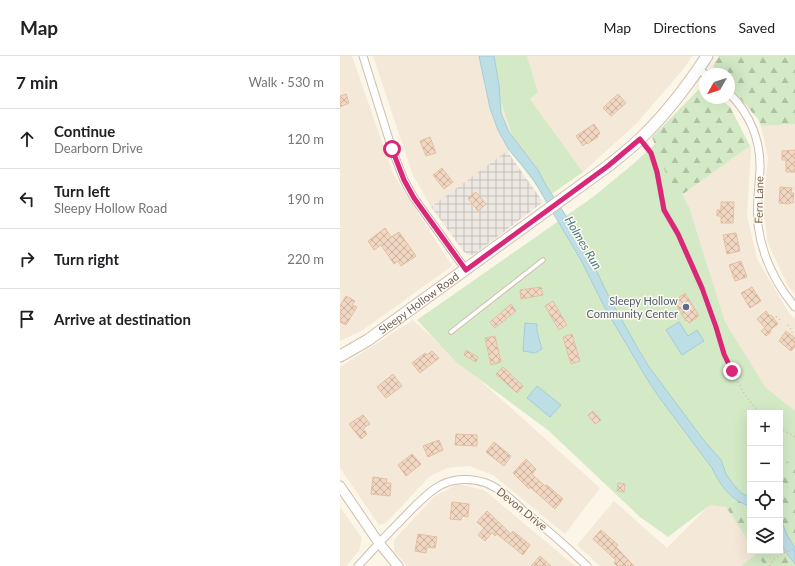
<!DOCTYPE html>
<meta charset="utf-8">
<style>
:root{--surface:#fff;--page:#f6f6f6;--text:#202124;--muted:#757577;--line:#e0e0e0}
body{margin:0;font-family:Lato,sans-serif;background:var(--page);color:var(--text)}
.controls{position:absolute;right:12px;bottom:12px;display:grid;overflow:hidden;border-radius:0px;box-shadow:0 4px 16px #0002}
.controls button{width:36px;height:36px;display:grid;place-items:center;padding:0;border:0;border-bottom:1px solid var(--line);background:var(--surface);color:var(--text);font:20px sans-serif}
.compass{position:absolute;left:359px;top:12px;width:36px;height:36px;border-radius:50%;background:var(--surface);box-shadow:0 4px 16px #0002;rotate:231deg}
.stop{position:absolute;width:12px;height:12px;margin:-9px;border:3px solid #db2777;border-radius:50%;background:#fff}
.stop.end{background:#db2777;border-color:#fff;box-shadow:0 1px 4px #0008}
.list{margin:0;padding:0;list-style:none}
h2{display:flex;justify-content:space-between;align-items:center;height:52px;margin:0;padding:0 16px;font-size:17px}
h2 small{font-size:13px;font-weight:400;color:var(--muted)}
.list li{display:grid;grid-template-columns:26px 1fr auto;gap:12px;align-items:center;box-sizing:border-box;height:60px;padding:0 16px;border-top:1px solid var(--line)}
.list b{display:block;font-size:15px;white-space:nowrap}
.list p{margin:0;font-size:13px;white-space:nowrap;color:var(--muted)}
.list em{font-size:13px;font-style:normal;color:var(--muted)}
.icon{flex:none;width:22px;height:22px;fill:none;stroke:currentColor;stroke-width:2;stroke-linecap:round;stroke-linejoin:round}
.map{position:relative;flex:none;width:455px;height:510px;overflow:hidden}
header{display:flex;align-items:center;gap:24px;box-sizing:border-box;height:56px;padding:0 20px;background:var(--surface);border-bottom:1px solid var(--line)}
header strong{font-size:19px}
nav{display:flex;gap:22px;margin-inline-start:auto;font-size:14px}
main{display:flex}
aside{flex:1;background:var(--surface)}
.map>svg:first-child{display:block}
.residential{fill:#f4e8d8}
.industrial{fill:url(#industrial-grid)}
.green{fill:#d4eac7}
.forest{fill:url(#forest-firs)}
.water{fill:#bedee6;stroke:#a4cdd8}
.building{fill:url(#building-cross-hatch);stroke:#e4bfa2}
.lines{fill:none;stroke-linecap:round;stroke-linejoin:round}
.service-casing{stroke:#cebeaf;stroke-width:5.5}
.minor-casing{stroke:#cebeaf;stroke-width:9}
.tertiary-casing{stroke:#cebeaf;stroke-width:11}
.secondary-casing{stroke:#d1bfac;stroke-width:13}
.path{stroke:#d7baa4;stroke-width:1.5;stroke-dasharray:1 3;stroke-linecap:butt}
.service{stroke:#fff;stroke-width:3.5}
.minor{stroke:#fff;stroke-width:7}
.tertiary{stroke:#fff;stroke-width:9}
.secondary{stroke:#fff;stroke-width:11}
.route{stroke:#db2777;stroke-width:5}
.service-dot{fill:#5c6f8a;stroke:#fffaf0;stroke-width:1.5}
.labels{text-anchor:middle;stroke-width:3;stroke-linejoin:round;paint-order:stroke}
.street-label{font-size:11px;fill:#775e4d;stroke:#fffaf0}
.service-label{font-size:11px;fill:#4e5e75;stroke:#fffaf0;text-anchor:end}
.water-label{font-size:12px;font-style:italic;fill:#477a8a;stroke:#fffaf0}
</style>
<header>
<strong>Map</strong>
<nav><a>Map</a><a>Directions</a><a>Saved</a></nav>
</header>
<main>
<aside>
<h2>7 min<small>Walk · 530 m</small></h2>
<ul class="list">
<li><svg class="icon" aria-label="ahead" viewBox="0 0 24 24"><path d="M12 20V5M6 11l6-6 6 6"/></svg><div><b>Continue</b><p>Dearborn Drive</p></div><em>120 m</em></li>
<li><svg class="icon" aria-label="left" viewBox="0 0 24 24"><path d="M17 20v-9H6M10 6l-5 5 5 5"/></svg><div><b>Turn left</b><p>Sleepy Hollow Road</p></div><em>190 m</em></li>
<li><svg class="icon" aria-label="right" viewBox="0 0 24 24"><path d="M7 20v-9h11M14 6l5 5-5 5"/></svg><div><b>Turn right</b></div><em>220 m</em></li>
<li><svg class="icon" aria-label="arrive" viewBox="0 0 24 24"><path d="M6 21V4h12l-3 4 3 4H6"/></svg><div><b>Arrive at destination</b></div></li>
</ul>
</aside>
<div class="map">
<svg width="455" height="510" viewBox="0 0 455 510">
<defs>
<pattern id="industrial-grid" width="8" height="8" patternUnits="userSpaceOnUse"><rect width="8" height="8" fill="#ede8e2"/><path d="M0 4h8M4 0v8" fill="none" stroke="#c5bfb9"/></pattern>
<pattern id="forest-firs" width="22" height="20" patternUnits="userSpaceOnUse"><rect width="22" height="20" fill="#d4eac7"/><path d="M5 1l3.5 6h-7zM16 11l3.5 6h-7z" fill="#b1c1a4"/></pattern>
<pattern id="building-cross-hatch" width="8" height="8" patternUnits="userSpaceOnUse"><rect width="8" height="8" fill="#f1d7c1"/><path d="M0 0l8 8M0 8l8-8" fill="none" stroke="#c8b29f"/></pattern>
</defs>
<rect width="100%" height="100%" fill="#fcf6e9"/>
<path class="residential" d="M0,0H12L53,118L112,210L23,274L0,285Z
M33,0H146L175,90L91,151L72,117Z
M187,0H352L345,11L297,67L243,116L190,43L198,36Z
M455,68V238L448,230L428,187L423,154L428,102L421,70Z
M410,90L411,93L407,160L417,203L449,257L455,263V367L440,357L415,346L336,143Z
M73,264L260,432L225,478L153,419L129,410L107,412L90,420L46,467L39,469L0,412V311Z
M394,424L410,450V495H420L401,510H260L237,489L274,445L327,492Z
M118,428L144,434L235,510H67L54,495V484L95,440Z
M0,451L22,482L19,495L6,510H0Z"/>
<path class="industrial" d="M167,95L203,146L140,194L133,199H129L124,196L91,151Z"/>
<path class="green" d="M146,0H187L198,36L190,43L243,116L206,142L169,94L175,89Z
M315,88L349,151L385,266L426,332L455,355V510H401L420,495H440V357H410V450L403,438L386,451L370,449L328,481L300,461L209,375L116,306L77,264L253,141L292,109Z"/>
<path class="forest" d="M379,0H455V68L421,70L418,63L389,30V18H379L373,10Z
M363,29L365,31V42H379L390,51L410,90L336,143L312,81Z
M455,400V510H425L415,495H440V411Z
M410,433V487L386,451Z"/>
<path class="water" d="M139,0H154L159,29L161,57L169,76L198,114L207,131L236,175L243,193L256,214L268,239L297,291L309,311L362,382L381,404L386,418L393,428L401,437L410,441V450C391,445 380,429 372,412L319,341L307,323L265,252L242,206L193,123L183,110L169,94L158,74L150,52Z
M339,266L348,280L357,274L364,285L342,299L326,274Z
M185,267L197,268V275L202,293L195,297L183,295Z
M197,330L221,349L210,361L187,342Z
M440,463L442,466L447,479L455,492V508L446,496L440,487Z"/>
<path class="building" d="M6,38L9,47L0,51V40Z
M278,38L286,47L271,60L263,52Z
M254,68L260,77L257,80L258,81L247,88L246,87L243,90L236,80Z
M90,81L96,97L86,100L80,85Z
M455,94V116H446V104H442V95Z
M102,112L113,126L104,133L93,119Z
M440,131L452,132L451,137H454L453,147H450L449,148L439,147Z
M136,136L146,148L138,155L128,142Z
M381,146H394L393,167H381V160H377V154H381Z
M45,172L51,181L59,176L76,200L61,210L58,205L54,208L41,189L34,194L28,185Z
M396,177L400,195L387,198L383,179Z
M401,205L407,221L395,225L389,209Z
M201,231L203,239L181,243L180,234Z
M412,231L421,245L410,252L401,237Z
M345,237L359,260L349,267L347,264L346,265L334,245Z
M6,240L15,245L12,249L17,251L6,269L0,266V250Z
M213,245L227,269L219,274L205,250Z
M171,248L176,255L155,272L150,266Z
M426,255L430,260L431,259L438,268L430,274L431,276L426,280L421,275L425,272L417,263Z
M446,275L455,282V290L451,295L439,285Z
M232,278L240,305L231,308L223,281Z
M155,280L161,306L151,309L145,282Z
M126,294L138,301L136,306L124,299Z
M92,295L99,302L80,317L72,307L85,297L87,299Z
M163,311L183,330L177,337L156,318Z
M53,318L62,330L46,342L37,331Z
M253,355L261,364L255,368L248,359Z
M23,359L30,368L23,372L27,378L21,383L9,368Z
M116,378L137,379V390L115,389Z
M99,384L103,394L88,401L83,390Z
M154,386L171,400L164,410L146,396Z
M72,398L81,408L66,420L58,409Z
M186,403L196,413L192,418L205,430L207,429L223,443L215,453L190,431L189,433L173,417Z
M33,421L47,423L46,427H51L50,440L31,438Z
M278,427L285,428L284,436L277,435Z
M112,446L129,448L128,461L122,460L121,464L110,463Z
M147,455L171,478L173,475L190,489L183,499L157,478L155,480L152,477L145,485L138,479L144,472L137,466Z
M261,474L278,489L276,491L294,510H277L274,507L276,504L253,483Z
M78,478L97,481L95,492L87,491L86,497L75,495Z
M200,500L211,510H191Z"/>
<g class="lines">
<defs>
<path id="service" d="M301,84L311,97L317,116L324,154L338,178L362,232
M111,276L203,204"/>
<path id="minor" d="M23,0L52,93L64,124L74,142L126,214
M358,13L365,18
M389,37C410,58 421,85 420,114C419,132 416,151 418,169C422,200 435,227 455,251
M18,510C36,490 54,471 73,452C81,444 91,434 101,429C114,422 132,422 146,427C161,433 173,445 185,456C207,473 227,491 247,510"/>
<path id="tertiary" d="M0,430L39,487L58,510"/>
<g id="secondary">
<path id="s1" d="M0,300L9,295L28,284L268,110C279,101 291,92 301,82C326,58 348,29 367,0"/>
</g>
</defs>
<use href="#service" class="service-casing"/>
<use href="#minor" class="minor-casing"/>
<use href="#tertiary" class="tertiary-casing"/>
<use href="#secondary" class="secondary-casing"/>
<path class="path" d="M364,236L384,298L392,315L405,339L420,357
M433,262L435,260L442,265
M448,269L452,275V280
M440,372L455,381
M430,510C432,500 447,496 455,492"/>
<use href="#service" class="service"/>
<use href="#minor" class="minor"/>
<use href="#tertiary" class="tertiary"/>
<use href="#secondary" class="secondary"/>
</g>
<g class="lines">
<path class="route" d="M52,93L64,124L74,142L126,214L268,110L300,83L311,97L317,116L324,154L338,178L362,232L376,271L384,298L392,315"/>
</g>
<circle class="service-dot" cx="346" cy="251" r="4"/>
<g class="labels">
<g class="street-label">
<text transform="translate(419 144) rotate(-89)" y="4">Fern Lane</text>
<text dy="4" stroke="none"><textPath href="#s1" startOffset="95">Sleepy Hollow Road</textPath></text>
<text transform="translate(182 453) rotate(39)" y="4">Devon Drive</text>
</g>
<g class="service-label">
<text x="338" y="249">Sleepy Hollow<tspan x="338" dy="13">Community Center</tspan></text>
</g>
<g class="water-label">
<text transform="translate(243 187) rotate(59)" y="4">Holmes Run</text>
</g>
</g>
</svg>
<div class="controls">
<button>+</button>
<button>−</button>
<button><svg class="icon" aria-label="locate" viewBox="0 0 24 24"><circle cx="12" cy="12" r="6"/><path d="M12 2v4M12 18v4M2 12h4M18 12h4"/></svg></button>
<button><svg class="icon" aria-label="layers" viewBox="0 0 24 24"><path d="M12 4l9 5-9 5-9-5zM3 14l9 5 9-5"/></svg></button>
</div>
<svg class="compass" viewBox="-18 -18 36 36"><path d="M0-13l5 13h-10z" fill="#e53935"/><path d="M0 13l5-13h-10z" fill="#757577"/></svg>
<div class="stop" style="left:52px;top:93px"></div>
<div class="stop end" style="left:392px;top:315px"></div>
</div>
</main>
